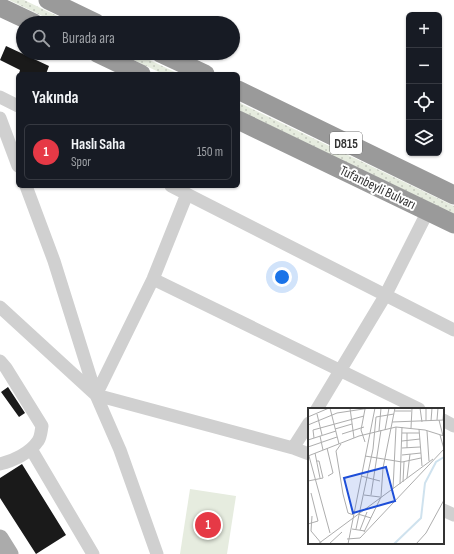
<!DOCTYPE html>
<html lang="tr">
<meta charset="utf-8">
<style>
:root{--surface:#171b24;--page:#20242c;--text:#f1f3f6;--muted:#9ea1a6;--line:#363941;--accent:#e63946}
body{margin:0;font-family:"Sofia Sans Condensed",sans-serif;background:var(--page);color:var(--text)}
.controls{position:absolute;right:12px;top:12px;display:grid;overflow:hidden;border-radius:6px;box-shadow:0 1px 3px #0004}
.controls button{width:36px;height:36px;display:grid;place-items:center;padding:0;border:0;border-bottom:1px solid var(--line);background:var(--surface);color:var(--text);font:20px sans-serif}
.you{position:absolute;left:282px;top:277px;width:14px;height:14px;margin:-10px;border:3px solid #fff;border-radius:50%;background:#1a73e8;box-shadow:0 0 0 6px #1a73e833}
.badge{display:grid;place-items:center;width:26px;height:26px;border-radius:50%;background:var(--accent);color:#fff;font-size:13px;font-weight:700}
.pin{position:absolute;translate:-50% -50%;border:2px solid #fff;box-shadow:0 1px 4px #0006}
.list{margin:0;padding:0;list-style:none}
h2{display:flex;justify-content:space-between;align-items:center;height:52px;margin:0;padding:0 16px;font-size:17px}
h2 small{font-size:13px;font-weight:400;color:var(--muted)}
.list li{display:grid;grid-template-columns:26px 1fr auto;gap:12px;align-items:center;box-sizing:border-box;height:56px;margin:0 8px 8px;padding:0 8px;border:1px solid var(--line);border-radius:6px}
.list b{display:block;font-size:15px;white-space:nowrap}
.list p{margin:0;font-size:13px;white-space:nowrap;color:var(--muted)}
.list em{font-size:13px;font-style:normal;color:var(--muted)}
.icon{flex:none;width:22px;height:22px;fill:none;stroke:currentColor;stroke-width:2;stroke-linecap:round;stroke-linejoin:round}
.map{position:relative;flex:none;width:454px;height:554px;overflow:hidden}
.search{position:absolute;background:var(--surface);box-shadow:0 1px 3px #0004;left:16px;top:16px;width:224px;height:44px;display:flex;align-items:center;gap:10px;box-sizing:border-box;padding:0 14px;border-radius:22px;color:var(--muted);font-size:15px}
.panel{position:absolute;background:var(--surface);box-shadow:0 1px 3px #0004;left:16px;top:72px;width:224px;height:116px;border-radius:6px}
.map>svg:first-child{display:block}
.grass{fill:url(#grass-dots)}
.pitch{fill:#e6ecdf}
.building{fill:#1a1a1a}
.lines{fill:none;stroke-linecap:round;stroke-linejoin:round}
.minor{stroke:#d0d0d0;stroke-width:13}
.major{stroke:#ababab;stroke-width:17}
.highway{stroke:#9a9a9a;stroke-width:19}
.labels{text-anchor:middle;stroke-width:4;stroke-linejoin:round;paint-order:stroke}
.shield{fill:#fff;stroke:#707070;stroke-width:1}
.shield-label{font-size:13px;font-weight:bold;fill:#333}
.street-label{font-size:14px;fill:#333;stroke:#fff}
.inset-river{fill:none;stroke:#cfe2ee;stroke-width:2}
.inset-road{fill:none;stroke:#adadad;stroke-width:1}
.view{fill:#1d4ed8;fill-opacity:0.15;stroke:#1d4ed8;stroke-width:2}
.inset-edge{fill:none;stroke:#333;stroke-width:2}
</style>
<div class="map">
<svg width="454" height="554" viewBox="0 0 454 554">
<defs>
<pattern id="grass-dots" width="8" height="8" patternUnits="userSpaceOnUse"><rect width="8" height="8" fill="#e6ecdf"/><path d="M2 2h.1M6 6h.1" fill="none" stroke="#c6cbc0" stroke-width="1.8" stroke-linecap="round"/></pattern>
</defs>
<rect width="100%" height="100%" fill="#fff"/>
<path class="grass" d="M9,0H24L72,23H57Z
M119,53H135L179,74H163Z
M238,102L454,206V214L238,110Z"/>
<path class="pitch" d="M190,489L236,496L227,554H180Z"/>
<path class="building" d="M6,46L49,66L46,74H19L20,70L0,60Z
M8,387L25,413L19,417L1,392Z
M22,464L66,535L36,554L0,498V478Z"/>
<g class="lines">
<path class="minor" d="M0,97L18,106
M0,118L18,166
M26,186L54,261L96,395L120,450L157,554
M171,186L454,330
M153,279L419,409
M0,307L96,395L293,448L309,454
M0,361L6,368L42,426C41,431 41,437 38,441C30,453 13,461 0,464
M96,395L153,279L187,194
M317,409L385,296L428,211
M443,420L454,426
M293,448L309,423
M31,449L93,554
M443,510L454,515"/>
<path class="major" d="M0,538L10,554"/>
<path class="highway" d="M48,0L96,23
M0,7L34,23
M97,53L141,74
M160,53L205,74
M238,90L454,195
M238,120L454,224"/>
</g>
<g class="labels">
<rect class="shield" x="330" y="132" width="32" height="22" rx="3"/>
<g class="shield-label">
<text x="346" y="148">D815</text>
</g>
<g class="street-label">
<text transform="translate(378 187) rotate(26)" y="5">Tufanbeyli Bulvarı</text>
</g>
</g>
<g transform="translate(308 408)">
<rect width="136" height="136" fill="#fff"/>
<path class="inset-river" d="M86,136L113,110L117,75L128,54L136,49"/>
<path class="inset-road" d="M22,0L31,36M42,0L46,30M112,0L114,14M118,0V13M87,3H103M9,6L14,27M0,9L21,0M68,9L86,6M129,12L130,0M131,12L135,28M135,12L136,0M123,13L124,0M84,14L136,12M0,17L29,5L62,0M103,20L104,0M27,21L44,16M111,21L114,58M77,22L81,0M71,23L73,0M119,23L121,53M94,25H111M99,25V40M34,26L56,19M132,27L136,41M12,28L15,42M6,30L5,22L56,8M0,32L28,23M94,33L112,31M57,34L53,22L57,1M33,36L28,43L35,86L40,105L46,107M0,39L29,29M19,40L25,65L20,68M94,40L112,39M7,45L12,70M94,47L113,45M0,48L51,28L88,19L117,22L136,28M1,48L22,125M57,48L94,54L113,50M53,68L72,73M99,70L102,46M0,73L15,70L11,53H8M95,74L96,54M92,76L94,19M85,81L88,19M56,87L72,89M63,87L73,22M50,106L63,110M4,108L3,123L14,136M0,116L10,113L3,85M44,121L57,123M48,121L65,41L68,9M52,122L59,104M56,124L73,89L75,60L87,0M39,131L52,130L136,41M10,136L125,51M21,136L34,124M40,136L67,0M108,136L118,125L136,92"/>
<path class="view" d="M78,59L87,93L45,105L36,70Z"/>
<rect width="136" height="136" class="inset-edge"/>
</g>
</svg>
<div class="controls">
<button>+</button>
<button>−</button>
<button><svg class="icon" aria-label="locate" viewBox="0 0 24 24"><circle cx="12" cy="12" r="6"/><path d="M12 2v4M12 18v4M2 12h4M18 12h4"/></svg></button>
<button><svg class="icon" aria-label="layers" viewBox="0 0 24 24"><path d="M12 4l9 5-9 5-9-5zM3 14l9 5 9-5"/></svg></button>
</div>
<div class="you"></div>
<div class="pin badge" style="left:208px;top:525px">1</div>
<div class="search"><svg class="icon" aria-label="search" viewBox="0 0 24 24"><circle cx="10" cy="10" r="6"/><path d="M15 15l6 6"/></svg>Burada ara</div>
<section class="panel">
<h2>Yakında<small></small></h2>
<ul class="list">
<li><span class="badge">1</span><div><b>Haslı Saha</b><p>Spor</p></div><em>150 m</em></li>
</ul>
</section>
</div>
